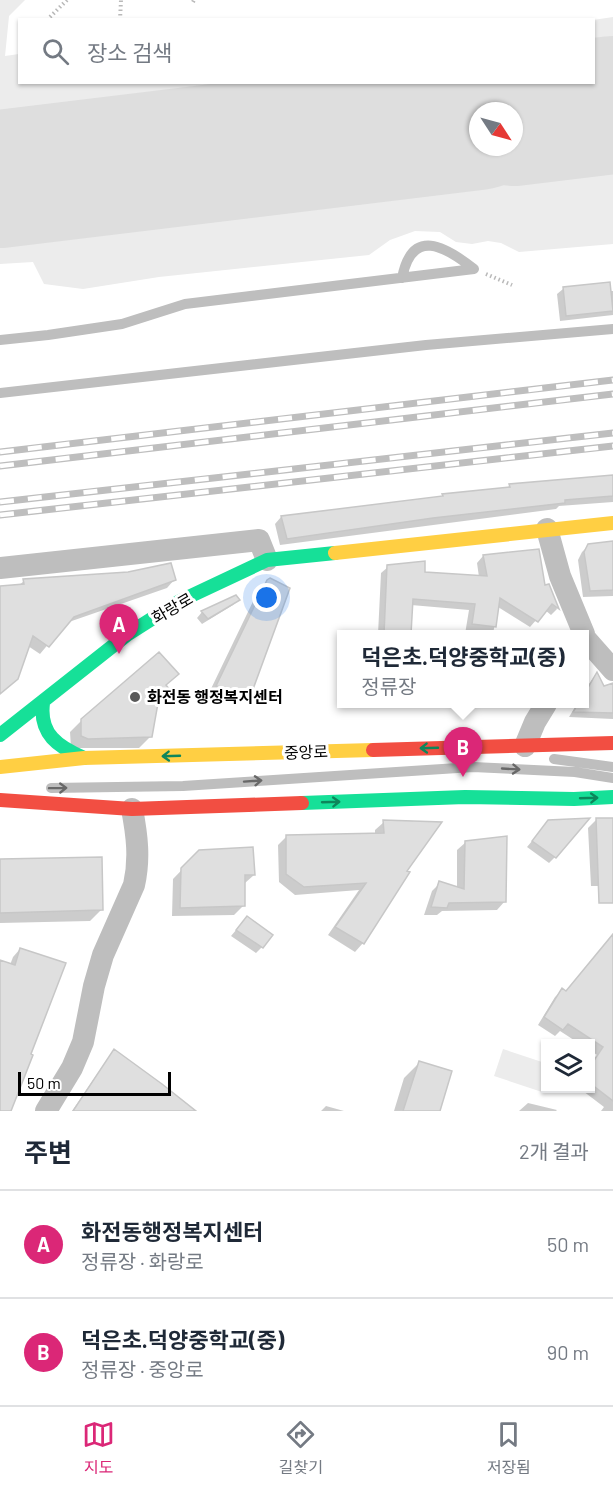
<!DOCTYPE html>
<html lang="ko">
<meta charset="utf-8">
<style>
:root{--surface:#fff;--page:#f2f2f3;--text:#1f2937;--muted:#747a83;--line:#e0e1e3;--accent:#db2777}
body{margin:0;font-family:Barlow,"Noto Sans KR",sans-serif;background:var(--page);color:var(--text)}
.controls{position:absolute;right:18px;bottom:18px;display:grid;overflow:hidden;border-radius:0px;box-shadow:0 2px 4px #0004}
.controls button{width:54px;height:54px;display:grid;place-items:center;padding:0;border:0;border-bottom:2px solid var(--line);background:var(--surface);color:var(--text);font:30px sans-serif}
.compass{position:absolute;left:469px;top:102px;width:54px;height:54px;border-radius:50%;background:var(--surface);box-shadow:0 2px 4px #0004;rotate:126deg}
.scale{position:absolute;left:18px;bottom:15px;width:153px;box-sizing:border-box;padding-left:6px;border:3px solid #000;border-top:0;font-size:16px;line-height:21px;white-space:nowrap;color:#000;-webkit-text-stroke:4px #fff;paint-order:stroke}
.you{position:absolute;left:267px;top:598px;width:21px;height:21px;margin:-15px;border:4px solid #fff;border-radius:50%;background:#1a73e8;box-shadow:0 0 0 9px #1a73e833}
.badge{display:grid;place-items:center;width:39px;height:39px;border-radius:50%;background:var(--accent);color:#fff;font-size:20px;font-weight:700}
.pin{position:absolute;translate:-50% -50px;filter:drop-shadow(0 2px 3px #0008)}
.pin::after{content:'';position:absolute;top:32px;width:21px;height:18px;background:inherit;clip-path:polygon(0 0,100% 0,50% 100%)}
.popup{position:absolute;left:337px;top:630px;width:252px;height:78px;box-sizing:border-box;display:grid;place-content:center;border-radius:0px;background:var(--surface);filter:drop-shadow(0 2px 4px #0005);font-size:20px;white-space:nowrap;color:var(--muted)}
.popup b{font-size:22px;color:var(--text)}
.popup::after{content:'';position:absolute;left:50%;top:100%;margin-left:-12px;border:12px solid transparent;border-top-color:var(--surface)}
.list{margin:0;padding:0;list-style:none}
h2{display:flex;justify-content:space-between;align-items:center;height:78px;margin:0;padding:0 24px;font-size:26px}
h2 small{font-size:20px;font-weight:400;color:var(--muted)}
.list li{display:grid;grid-template-columns:39px 1fr auto;gap:18px;align-items:center;box-sizing:border-box;height:108px;padding:0 24px;border-top:2px solid var(--line)}
.list b{display:block;font-size:22px;white-space:nowrap}
.list p{margin:0;font-size:20px;white-space:nowrap;color:var(--muted)}
.list em{font-size:20px;font-style:normal;color:var(--muted)}
.icon{flex:none;width:33px;height:33px;fill:none;stroke:currentColor;stroke-width:2;stroke-linecap:round;stroke-linejoin:round}
.map{position:relative;flex:none;width:613px;height:1111px;overflow:hidden}
.search{position:absolute;background:var(--surface);box-shadow:0 2px 4px #0004;left:18px;right:18px;top:18px;height:66px;display:flex;align-items:center;gap:15px;box-sizing:border-box;padding:0 21px;border-radius:0px;color:var(--muted);font-size:22px}
.sheet{height:294px;background:var(--surface)}
nav{display:flex;justify-content:space-around;align-items:center;box-sizing:border-box;height:84px;border-top:2px solid var(--line);background:var(--surface);font-size:16px;color:var(--muted)}
nav a{display:grid;justify-items:center;gap:3px}
nav .on{color:var(--accent)}
.map>svg:first-child{display:block}
.green{fill:#ececec}
.shadow{fill:#0003}
.lines{fill:none;stroke-linecap:round;stroke-linejoin:round}
.runway{stroke:#dedede;stroke-width:138}
.building{fill:#dfdfdf;stroke:#c7c7c7;stroke-width:1.5}
.path{stroke:#b9b9b9;stroke-width:4;stroke-dasharray:1.5 3;stroke-linecap:butt}
.lane{stroke:#bebebe;stroke-width:10}
.street{stroke:#bebebe;stroke-width:22}
.fast{stroke:#16e098;stroke-width:14}
.slow{stroke:#ffcf43;stroke-width:14}
.jam{stroke:#f24e42;stroke-width:14}
.rail-casing{stroke:#bebebe;stroke-width:7}
.rail{stroke:#fff;stroke-width:4.5;stroke-dasharray:14;stroke-linecap:butt}
.oneway{stroke:#0d865b}
.oneway2{stroke:#686868}
.poi-dot{fill:#595959;stroke:#fff;stroke-width:2}
.labels{text-anchor:middle;stroke-width:6;stroke-linejoin:round;paint-order:stroke}
.street-label{font-size:16px;fill:#000;stroke:#fff}
.poi-label{font-size:16px;font-weight:bold;fill:#000;stroke:#fff;text-anchor:start}
</style>
<div class="map">
<svg width="613" height="1111" viewBox="0 0 613 1111">
<rect width="100%" height="100%" fill="#fff"/>
<path class="green" d="M0,0H25L9,16L5,56L19,54L20,82L515,83L0,143Z
M613,17V71L594,73L593,20Z
M613,129V244L519,252L501,243L488,241L472,244L456,242L440,232L415,231L390,240L369,255L159,277L83,289L44,284L33,262L0,264V203L478,146L514,147V141Z
M503,1049L545,1063V1081L542,1092L494,1076Z"/>
<path class="shadow" d="M563,289L613,291V315L560,321L557,294Z
M613,476V502L559,506L556,509L280,545L275,524L281,517L441,498L443,495L506,489L510,485Z
M613,543V596L583,597L578,560L582,552L589,545Z
M483,556L544,587L548,586L557,609L551,615L545,610L530,627L498,607L493,634H465L469,610L411,605L409,634H378L381,573L388,567L423,573L479,577L477,563Z
M174,580L167,588L66,623L40,654L28,646L17,679L0,694V588L18,586L24,581Z
M267,581L250,691L241,700L208,695L258,591Z
M238,600L233,605L202,624L197,618L202,612Z
M177,674L165,686L157,702L151,736L139,748H71L70,732L82,720Z
M596,674L603,688L613,685V719L569,717L577,704H584V691Z
M613,819V886H591L588,828L596,820Z
M384,822L404,872L363,943L355,952L328,935L359,890L295,895L279,882L278,845L287,836L375,834V830Z
M543,828L555,857L549,863L527,847Z
M466,842L505,901L497,910L442,911L437,915H424L432,891L440,883L457,888V850Z
M200,851L254,875L245,883L243,906L234,915L172,916L173,879Z
M0,861L102,909L90,921L0,923Z
M247,917L262,947L256,953L231,936Z
M613,935V1111H601L604,1107L579,1088H590V1064L597,1055L590,1050V1044H580L560,1031L555,1036L538,1025L555,997L563,990L566,992Z
M20,949L9,1111H0V962L10,965L13,957Z
M114,1051L184,1111H72L108,1058Z
M419,1063L439,1111H394L404,1078Z
M528,1103L557,1110L556,1111H519Z
M326,1106L344,1111H321Z"/>
<g class="lines">
<path class="runway" d="M514,117L613,105
M0,179L478,121"/>
</g>
<path class="building" d="M610,282L613,311L566,316L563,287Z
M613,475V496L565,500V503L433,518L287,539L281,516L443,496L442,494L510,487L509,484Z
M613,541V590L590,591L584,552L588,544Z
M539,549L545,585L549,584L559,609L552,604L538,622L500,598L496,627L472,624L475,604L413,599L411,634H384L387,565L425,561V572L487,576L483,555Z
M171,563L176,580L74,617L49,647L33,636L18,679L0,694V586L24,584L23,579L128,572Z
M270,578L290,588L252,692L216,686L267,580Z
M236,595L240,600L208,619L201,611Z
M159,652L179,674L166,685L170,690L158,703L152,737L88,739L81,736V719Z
M597,672L604,686L613,683V713L573,712L578,704H585V693Z
M590,818L556,858L532,841L548,820Z
M596,818H613V903H599Z
M383,820L442,822L407,871L410,872L364,944L335,927L366,883L304,887L286,874V835L384,833Z
M507,836L506,902L449,903L447,908L431,907L439,881L464,889L465,841Z
M253,847L255,875H245V906L180,908L181,868L199,850Z
M102,857L103,910L0,913V859Z
M247,916L273,935L263,948L236,930Z
M613,934V1101L591,1084V1065L603,1047L568,1024L563,1030L544,1017L562,988L566,991Z
M20,948L66,963L31,1054L33,1055L11,1111H0V960L15,965Z
M114,1049L162,1084L196,1111H73Z
M419,1061L452,1071L440,1111H403Z"/>
<g class="lines">
<path class="path" d="M193,2L194,0
M50,17L67,0
M120,20L121,0
M486,274L512,285"/>
<path class="lane" d="M402,278C412,227 445,246 474,269
M0,340L48,335L122,324L185,304L474,269
M0,393L426,345L613,329
M554,759L613,767
M51,788L183,786L473,767L575,772L613,778"/>
<path class="street" d="M547,529L560,576L584,634
M0,568L259,540L267,560
M584,637L613,670
M525,746L535,722L546,704
M46,1111L72,1068L83,1042L94,986L103,955L134,885C140,859 137,835 132,809"/>
<path class="fast" d="M43,703C39,734 58,747 84,758
M0,735L128,634L180,601L267,560L335,553
M302,803L465,797L574,799L613,797"/>
<path class="slow" d="M335,553L613,523
M0,767L84,758L373,750"/>
<path class="jam" d="M373,750L613,743
M0,800L132,809L302,803"/>
<defs>
<path id="rail" d="M0,452L613,380
M0,466L613,394
M0,502L613,433
M0,515L613,446"/>
</defs>
<use href="#rail" class="rail-casing"/>
<use href="#rail" class="rail"/>
</g>
<defs><path id="oneway-shaft" d="M-6 0H5M1.5-3L5.5 0L1.5 3" fill="none" stroke-width="1.6" stroke-linecap="round" stroke-linejoin="round" transform="scale(1.5)"/></defs>
<g class="oneway">
<use href="#oneway-shaft" transform="translate(429 748) rotate(178)"/>
<use href="#oneway-shaft" transform="translate(171 756) rotate(178)"/>
<use href="#oneway-shaft" transform="translate(589 798) rotate(-2)"/>
<use href="#oneway-shaft" transform="translate(331 802) rotate(-2)"/>
</g>
<g class="oneway2">
<use href="#oneway-shaft" transform="translate(511 769) rotate(3)"/>
<use href="#oneway-shaft" transform="translate(253 781) rotate(-4)"/>
<use href="#oneway-shaft" transform="translate(58 788) rotate(-1)"/>
</g>
<circle class="poi-dot" cx="135" cy="697" r="6"/>
<g class="labels">
<g class="street-label">
<text transform="translate(172 608) rotate(-30)" y="6">화랑로</text>
<text transform="translate(306 752) rotate(-2)" y="6">중앙로</text>
</g>
<g class="poi-label">
<text x="147" y="703">화전동 행정복지센터</text>
</g>
</g>
</svg>
<div class="controls">
<button><svg class="icon" aria-label="layers" viewBox="0 0 24 24"><path d="M12 4l9 5-9 5-9-5zM3 14l9 5 9-5"/></svg></button>
</div>
<svg class="compass" viewBox="-18 -18 36 36"><path d="M0-13l5 13h-10z" fill="#e53935"/><path d="M0 13l5-13h-10z" fill="#747a83"/></svg>
<div class="scale">50 m</div>
<div class="you"></div>
<div class="pin badge" style="left:119px;top:654px">A</div>
<div class="pin badge" style="left:463px;top:777px">B</div>
<div class="popup"><b>덕은초.덕양중학교(중)</b>정류장</div>
<div class="search"><svg class="icon" aria-label="search" viewBox="0 0 24 24"><circle cx="10" cy="10" r="6"/><path d="M15 15l6 6"/></svg>장소 검색</div>
</div>
<section class="sheet">
<h2>주변<small>2개 결과</small></h2>
<ul class="list">
<li><span class="badge">A</span><div><b>화전동행정복지센터</b><p>정류장 · 화랑로</p></div><em>50 m</em></li>
<li><span class="badge">B</span><div><b>덕은초.덕양중학교(중)</b><p>정류장 · 중앙로</p></div><em>90 m</em></li>
</ul>
</section>
<nav>
<a class="on"><svg class="icon" aria-label="map" viewBox="0 0 24 24"><path d="M3 6l6-2 6 2 6-2v14l-6 2-6-2-6 2zM9 4v14M15 6v14"/></svg>지도</a>
<a><svg class="icon" aria-label="directions" viewBox="0 0 24 24"><path d="M12 3l9 9-9 9-9-9zM9 14v-3h6M13 9l2 2-2 2"/></svg>길찾기</a>
<a><svg class="icon" aria-label="saved" viewBox="0 0 24 24"><path d="M7 4h10v16l-5-4-5 4z"/></svg>저장됨</a>
</nav>
